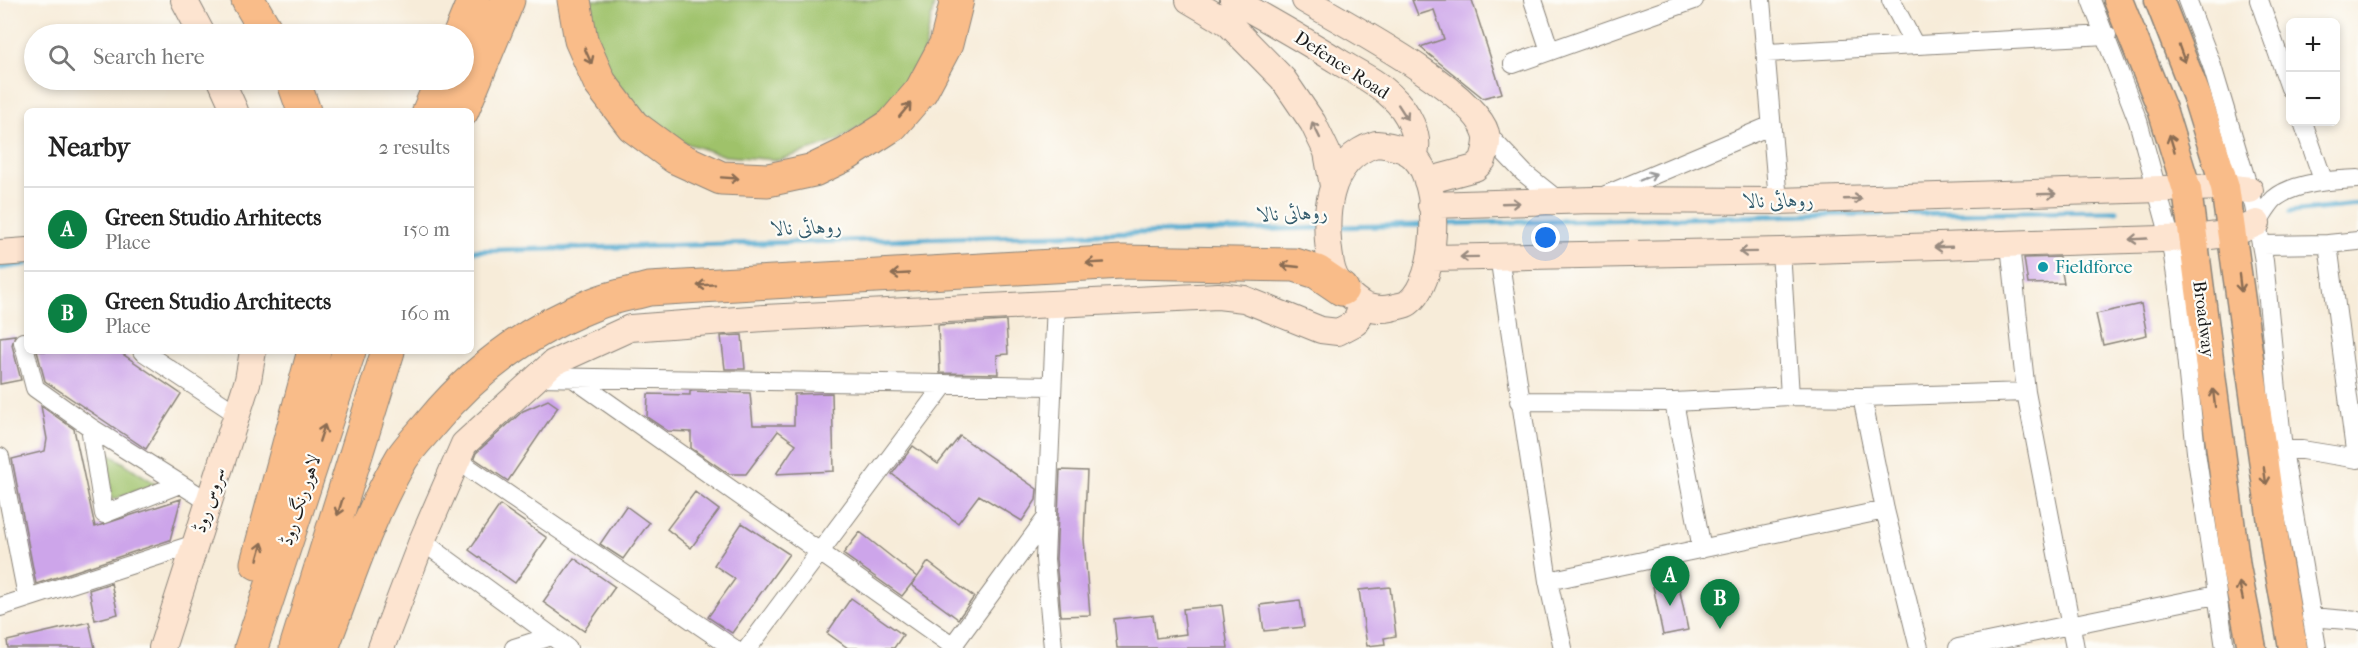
<!DOCTYPE html>
<meta charset="utf-8">
<style>
:root{--surface:#fff;--page:#f2f2f2;--text:#222;--muted:#767676;--line:#e0e0e0;--accent:#0b8043}
body{margin:0;font-family:"IM FELL French Canon",Amiri,serif;background:var(--page);color:var(--text)}
.controls{position:absolute;right:18px;top:18px;display:grid;overflow:hidden;border-radius:9px;box-shadow:0 3px 9px #0003}
.controls button{width:54px;height:54px;display:grid;place-items:center;padding:0;border:0;border-bottom:2px solid var(--line);background:var(--surface);color:var(--text);font:30px sans-serif}
.you{position:absolute;left:1546px;top:238px;width:21px;height:21px;margin:-15px;border:4px solid #fff;border-radius:50%;background:#1a73e8;box-shadow:0 0 0 9px #1a73e833}
.badge{display:grid;place-items:center;width:39px;height:39px;border-radius:50%;background:var(--accent);color:#fff;font-size:20px;font-weight:700}
.pin{position:absolute;translate:-50% -50px;filter:drop-shadow(0 2px 3px #0008)}
.pin::after{content:'';position:absolute;top:32px;width:21px;height:18px;background:inherit;clip-path:polygon(0 0,100% 0,50% 100%)}
.list{margin:0;padding:0;list-style:none}
h2{display:flex;justify-content:space-between;align-items:center;height:78px;margin:0;padding:0 24px;font-size:26px}
h2 small{font-size:20px;font-weight:400;color:var(--muted)}
.list li{display:grid;grid-template-columns:39px 1fr auto;gap:18px;align-items:center;box-sizing:border-box;height:84px;padding:0 24px;border-top:2px solid var(--line)}
.list b{display:block;font-size:22px;white-space:nowrap}
.list p{margin:0;font-size:20px;white-space:nowrap;color:var(--muted)}
.list em{font-size:20px;font-style:normal;color:var(--muted)}
.icon{flex:none;width:33px;height:33px;fill:none;stroke:currentColor;stroke-width:2;stroke-linecap:round;stroke-linejoin:round}
.map{position:relative;flex:none;width:2358px;height:648px;overflow:hidden}
.search{position:absolute;background:var(--surface);box-shadow:0 3px 9px #0003;left:24px;top:24px;width:450px;height:66px;display:flex;align-items:center;gap:15px;box-sizing:border-box;padding:0 21px;border-radius:33px;color:var(--muted);font-size:22px}
.panel{position:absolute;background:var(--surface);box-shadow:0 3px 9px #0003;left:24px;top:108px;width:450px;height:246px;border-radius:9px}
.map>svg:first-child{display:block}
.green{fill:#9fc26b;stroke:#5e6f44;stroke-width:1.5}
.lines{fill:none;stroke-linecap:round;stroke-linejoin:round}
.stream{stroke:#52abd0;stroke-width:5}
.building{fill:#cda5ea}
.street-casing{stroke:#8a847a;stroke-width:20}
.secondary-casing{stroke:#8a847a;stroke-width:28}
.primary-casing{stroke:#8a847a;stroke-width:31}
.highway-casing{stroke:#8a847a;stroke-width:35}
.street{stroke:#fff;stroke-width:18}
.secondary{stroke:#fde4d0;stroke-width:26}
.primary{stroke:#f9bc89;stroke-width:28}
.highway{stroke:#f9bc89;stroke-width:33}
.oneway{stroke:#8a6c52}
.oneway2{stroke:#988a7f}
.oneway3{stroke:#999}
.culture-dot{fill:#0f9aa8;stroke:#fdfcf7;stroke-width:2}
.labels{text-anchor:middle;stroke-width:4.5;stroke-linejoin:round;paint-order:stroke}
.street-label{font-size:18px;fill:#1c1c1c;stroke:#fdfcf7}
.culture-label{font-size:18px;fill:#0d838f;stroke:#fdfcf7;text-anchor:start}
.water-label{font-size:20px;font-style:italic;fill:#345c6d;stroke:#fdfcf7}
</style>
<div class="map">
<svg width="2358" height="648" viewBox="0 0 2358 648">
<rect width="100%" height="100%" fill="#fdfcf7"/>
<filter id="ink" filterUnits="userSpaceOnUse"><feTurbulence type="fractalNoise" baseFrequency=".0167" numOctaves="2"/><feDisplacementMap in="SourceGraphic" scale="12" xChannelSelector="R" yChannelSelector="G"/><feConvolveMatrix kernelMatrix="1 2 1 2 8 2 1 2 1" color-interpolation-filters="sRGB"/></filter>
<filter id="wash" filterUnits="userSpaceOnUse"><feTurbulence type="fractalNoise" baseFrequency=".008" numOctaves="4" result="noise"/><feDisplacementMap in="SourceGraphic" scale="24" xChannelSelector="R" yChannelSelector="G"/><feGaussianBlur stdDeviation="1.35" result="paint"/><feColorMatrix in="noise" values="0 0 0 0 0 0 0 0 0 0 0 0 0 0 0 0 0 1.4 0 .05"/><feComposite in="paint" operator="in"/></filter>
<g filter="url(#wash)">
<rect width="100%" height="100%" fill="#f7ecd9"/>
<path class="green" d="M587,0H935L923,57L885,110L838,141L779,160L725,156L679,141L640,113L611,76L591,24Z
M107,452L156,484L112,500Z"/>
<g class="lines">
<path class="stream" d="M2290,212L2358,205
M1803,215L2116,211
M1438,224L1806,215
M1333,227L1426,225
M471,251L1321,228
M0,268L27,264"/>
</g>
<g id="blocks">
<path class="building" d="M1412,0H1472L1502,93L1483,98L1420,47L1444,39L1434,10L1418,15Z
M2059,257L2064,283L2028,284L2024,258Z
M2141,304L2147,335L2103,345L2096,314Z
M1006,321L1008,354L997,355L998,374L940,373L938,325Z
M15,335L12,345L21,380L0,384V337Z
M742,335L745,369H725L721,336Z
M37,351H118L181,394L146,449L45,381Z
M690,391L750,393L753,425H794V394L832,393L834,471L776,474L796,444L778,431L746,474H729L691,448V432L668,431L647,417L648,394L690,395Z
M548,400L558,407L508,481L474,458L476,453L523,411Z
M41,406L74,429L95,527L181,499L170,540L36,584L12,459L45,451L47,439Z
M960,436L1037,489L1036,500L1022,521L979,495L958,523L892,474L913,446L938,464Z
M1060,470L1087,471L1084,539L1090,615L1061,616L1056,559Z
M695,492L719,510L691,548L667,529Z
M500,505L547,538L515,583L469,550Z
M626,506L649,523L623,559L600,544Z
M742,523L789,554L732,633L708,617L735,579L714,565Z
M860,532L917,577L902,596L843,554Z
M574,558L615,587L584,631L543,602Z
M928,562L974,597L958,619L912,585Z
M1677,577L1688,630L1663,635L1652,581Z
M111,583L118,614L95,620L89,590Z
M1390,587L1396,636L1384,638L1385,644L1367,646L1359,590Z
M851,598L903,635L894,648H848L827,633Z
M1300,600L1304,627L1264,631L1260,605Z
M1222,605L1228,648H1117L1114,619L1153,615L1156,638L1186,634L1183,609Z
M89,622L95,648H8L7,641Z"/>
</g>
</g>
<g filter="url(#ink)">
<use href="#blocks" fill-opacity="0" stroke="#8a847a" stroke-width="1.5"/>
<g class="lines">
<defs>
<path id="street" d="M1533,0L1550,51
M1761,0L1778,201
M1891,0L1914,44
M2091,0L2138,121L2170,237L2181,308L2196,452L2225,648
M2187,0L2211,63L2254,206L2264,261L2283,450L2317,648
M2259,0L2290,88
M1766,53L2107,35
M1513,64L1694,0
M2303,122L2323,180
M1486,133L1524,173L1559,201
M1601,197L1772,125
M2257,223C2262,216 2268,205 2274,199C2294,182 2334,180 2358,179
M2328,244L2358,241
M2010,245L2026,392L2075,648
M2262,245L2328,244L2356,458
M1781,251L1790,396
M1499,256L1548,581L1563,648
M23,342L35,388L90,427L209,502
M142,351L237,414
M536,377L1052,386
M573,378L956,648
M1862,397L1885,510L1919,648
M1519,401L1674,402L1790,396L1862,397L2026,392
M1674,402L1702,549
M90,427L104,514L180,484
M2283,450H2302L2358,459
M0,457L27,596
M457,460L733,648
M422,541L568,648
M1548,581L1885,510
M0,607L195,544
M2311,617L2358,621
M514,648L552,636
M748,648L945,384
M951,648L1047,517
M1053,648L1045,559L1056,303
M1958,648L2216,595"/>
<path id="secondary" d="M184,0L202,34
M1189,0L1228,23L1283,79L1313,123L1327,152L1333,186
M1233,0C1269,20 1306,41 1341,63C1358,73 1377,82 1391,96C1407,110 1422,137 1414,157
M1305,0C1344,23 1474,91 1486,133C1489,142 1485,152 1483,160L1475,168L1427,181
M221,80L235,111
M1376,144C1388,145 1405,148 1414,157C1442,184 1439,279 1408,303C1404,306 1396,306 1391,308C1382,310 1368,309 1360,303C1346,293 1334,282 1331,264C1323,219 1325,160 1376,144Z
M1431,205L1594,200L1778,201L2225,187L2250,190
M0,253L27,251
M1432,258L1781,251L2194,238L2234,233L2257,223
M162,648L248,380L253,351
M381,648L422,541L464,444L553,363L630,328L764,318L1218,296L1244,299L1321,330L1338,332L1355,323L1363,305"/>
<path id="primary" d="M2118,0L2162,109L2187,190L2236,567L2252,648
M2159,0L2197,97L2225,187L2277,558L2293,648"/>
<path id="highway" d="M248,0L268,34
M574,0L581,40L600,83L633,126L675,157L721,178L768,180L814,170L847,154L892,125L921,91L946,44L957,0
M460,34L474,0
M293,80L304,111
M429,111L442,80
M462,111L508,0
M257,563L314,351
M251,648L349,351
M296,648L388,351
M322,648C346,585 367,517 402,458C410,446 422,434 431,423C474,371 529,330 592,305C610,297 630,294 649,289L1122,262L1295,265L1317,272L1342,289"/>
</defs>
<use href="#street" class="street-casing"/>
<use href="#secondary" class="secondary-casing"/>
<use href="#primary" class="primary-casing"/>
<use href="#highway" class="highway-casing"/>
<use href="#street" class="street"/>
<use href="#secondary" class="secondary"/>
<use href="#primary" class="primary"/>
<use href="#highway" class="highway"/>
</g>
<defs><path id="oneway-shaft" d="M-6 0H5M1.5-3L5.5 0L1.5 3" fill="none" stroke-width="1.6" stroke-linecap="round" stroke-linejoin="round" transform="scale(1.5)"/></defs>
<g class="oneway">
<use href="#oneway-shaft" transform="translate(2182 54) rotate(70)"/>
<use href="#oneway-shaft" transform="translate(588 56) rotate(66)"/>
<use href="#oneway-shaft" transform="translate(905 110) rotate(-50)"/>
<use href="#oneway-shaft" transform="translate(2172 143) rotate(-107)"/>
<use href="#oneway-shaft" transform="translate(730 178) rotate(4)"/>
<use href="#oneway-shaft" transform="translate(1095 263) rotate(177)"/>
<use href="#oneway-shaft" transform="translate(1290 266) rotate(-174)"/>
<use href="#oneway-shaft" transform="translate(900 274) rotate(177)"/>
<use href="#oneway-shaft" transform="translate(2240 283) rotate(83)"/>
<use href="#oneway-shaft" transform="translate(706 285) rotate(176)"/>
<use href="#oneway-shaft" transform="translate(2214 398) rotate(-97)"/>
<use href="#oneway-shaft" transform="translate(322 433) rotate(-72)"/>
<use href="#oneway-shaft" transform="translate(2265 476) rotate(82)"/>
<use href="#oneway-shaft" transform="translate(340 507) rotate(107)"/>
<use href="#oneway-shaft" transform="translate(260 551) rotate(-74)"/>
<use href="#oneway-shaft" transform="translate(2241 591) rotate(-102)"/>
</g>
<g class="oneway2">
<use href="#oneway-shaft" transform="translate(1403 112) rotate(57)"/>
<use href="#oneway-shaft" transform="translate(1316 130) rotate(-116)"/>
<use href="#oneway-shaft" transform="translate(2047 194) rotate(-2)"/>
<use href="#oneway-shaft" transform="translate(1853 199) rotate(-2)"/>
<use href="#oneway-shaft" transform="translate(1511 203) rotate(-2)"/>
<use href="#oneway-shaft" transform="translate(2138 239) rotate(177)"/>
<use href="#oneway-shaft" transform="translate(1943 247) rotate(178)"/>
<use href="#oneway-shaft" transform="translate(1748 252) rotate(179)"/>
<use href="#oneway-shaft" transform="translate(1469 257) rotate(179)"/>
</g>
<use class="oneway3" href="#oneway-shaft" transform="translate(1648 177) rotate(-23)"/>
</g>
<circle class="culture-dot" cx="2043" cy="267" r="6"/>
<g class="labels">
<g class="street-label">
<text transform="translate(1342 65) rotate(33)" y="6">Defence Road</text>
<text transform="translate(2204 319) rotate(83)" y="6">Broadway</text>
<text transform="translate(209 500) rotate(-72)" y="6">سروس روڈ</text>
<text transform="translate(300 500) rotate(-72)" y="6">لاہور رنگ روڈ</text>
</g>
<g class="culture-label">
<text x="2055" y="273">Fieldforce</text>
</g>
<g class="water-label">
<text transform="translate(1779 200) rotate(-1)" y="7">روہائی نالا</text>
<text transform="translate(1293 213) rotate(-2)" y="7">روہائی نالا</text>
<text transform="translate(807 227) rotate(-2)" y="7">روہائی نالا</text>
</g>
</g>
</svg>
<div class="controls">
<button>+</button>
<button>−</button>
</div>
<div class="you"></div>
<div class="pin badge" style="left:1670px;top:606px">A</div>
<div class="pin badge" style="left:1720px;top:629px">B</div>
<div class="search"><svg class="icon" aria-label="search" viewBox="0 0 24 24"><circle cx="10" cy="10" r="6"/><path d="M15 15l6 6"/></svg>Search here</div>
<section class="panel">
<h2>Nearby<small>2 results</small></h2>
<ul class="list">
<li><span class="badge">A</span><div><b>Green Studio Arhitects</b><p>Place</p></div><em>150 m</em></li>
<li><span class="badge">B</span><div><b>Green Studio Architects</b><p>Place</p></div><em>160 m</em></li>
</ul>
</section>
</div>
